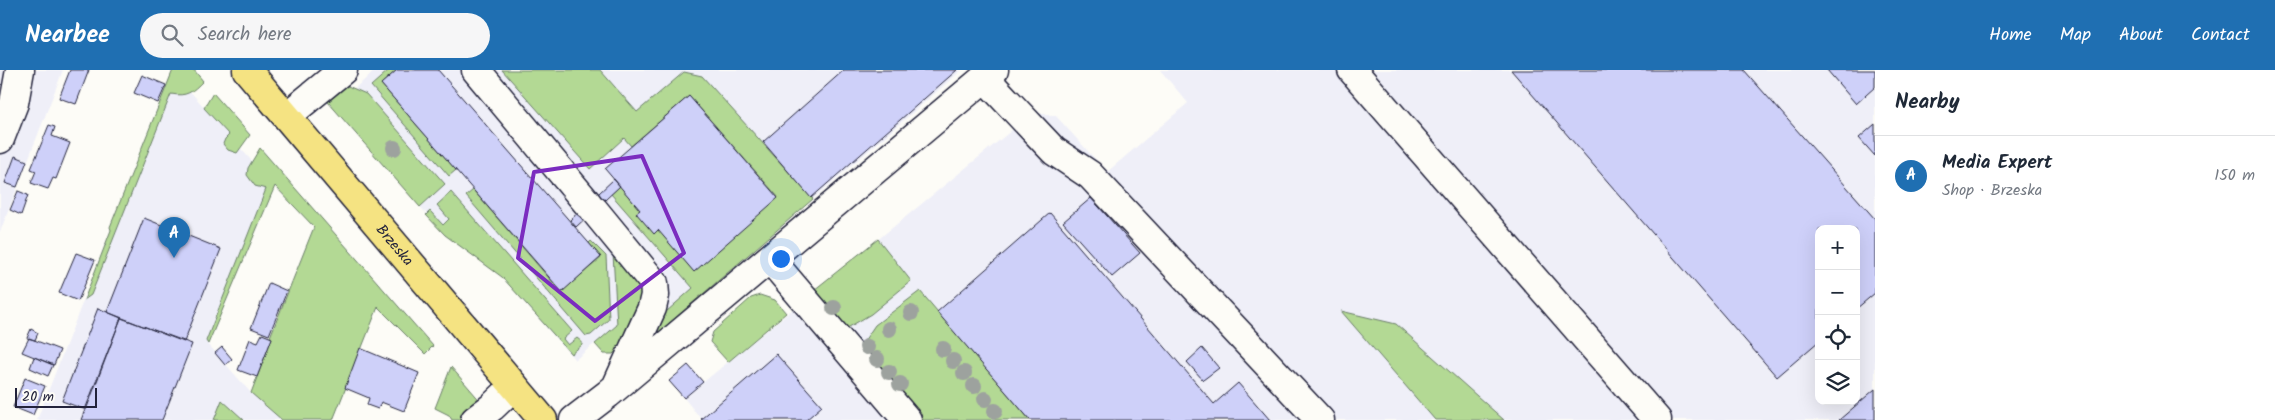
<!DOCTYPE html>
<meta charset="utf-8">
<style>
:root{--surface:#fff;--page:#f6f6f7;--text:#1f2937;--muted:#747a83;--line:#e0e1e3;--accent:#1f6fb2}
body{margin:0;font-family:Kalam,sans-serif;background:var(--page);color:var(--text)}
.controls{position:absolute;right:15px;bottom:15px;display:grid;overflow:hidden;border-radius:10px;box-shadow:0 5px 20px #0002}
.controls button{width:45px;height:45px;display:grid;place-items:center;padding:0;border:0;border-bottom:1px solid var(--line);background:var(--surface);color:var(--text);font:25px sans-serif}
.scale{position:absolute;left:15px;bottom:12px;width:82px;box-sizing:border-box;padding-left:5px;border:2px solid #22223b;border-top:0;font-size:14px;line-height:18px;white-space:nowrap;color:#22223b;-webkit-text-stroke:4px #fdfcf7;paint-order:stroke}
.you{position:absolute;left:780px;top:188px;width:18px;height:18px;margin:-12px;border:4px solid #fff;border-radius:50%;background:#1a73e8;box-shadow:0 0 0 8px #1a73e833}
.badge{display:grid;place-items:center;width:32px;height:32px;border-radius:50%;background:var(--accent);color:#fff;font-size:16px;font-weight:700}
.pin{position:absolute;translate:-50% -41px;filter:drop-shadow(0 1px 2px #0008)}
.pin::after{content:'';position:absolute;top:26px;width:18px;height:15px;background:inherit;clip-path:polygon(0 0,100% 0,50% 100%)}
.list{margin:0;padding:0;list-style:none}
h2{display:flex;justify-content:space-between;align-items:center;height:65px;margin:0;padding:0 20px;font-size:21px}
h2 small{font-size:16px;font-weight:400;color:var(--muted)}
.list li{display:grid;grid-template-columns:32px 1fr auto;gap:15px;align-items:center;box-sizing:border-box;height:80px;padding:0 20px;border-top:1px solid var(--line)}
.list b{display:block;font-size:19px;white-space:nowrap}
.list p{margin:0;font-size:16px;white-space:nowrap;color:var(--muted)}
.list em{font-size:16px;font-style:normal;color:var(--muted)}
.icon{flex:none;width:28px;height:28px;fill:none;stroke:currentColor;stroke-width:2;stroke-linecap:round;stroke-linejoin:round}
.map{position:relative;flex:none;width:1875px;height:350px;overflow:hidden}
header{display:flex;align-items:center;gap:30px;box-sizing:border-box;height:70px;padding:0 25px;background:var(--accent);color:#fff}
header strong{font-size:24px}
nav{display:flex;gap:28px;margin-inline-start:auto;font-size:18px}
.search{width:350px;height:45px;background:var(--page);display:flex;align-items:center;gap:12px;box-sizing:border-box;padding:0 18px;border-radius:28px;color:var(--muted);font-size:19px}
main{display:flex}
aside{flex:1;background:var(--surface)}
.map>svg:first-child{display:block}
.built{fill:#efeff8;fill-rule:evenodd}
.green{fill:#b3d994;stroke:#6a7e68}
.building{fill:#ced0f9;stroke:#22223b}
.lines{fill:none;stroke-linecap:round;stroke-linejoin:round}
.minor-casing{stroke:#22223b;stroke-width:31}
.major-casing{stroke:#22223b;stroke-width:31}
.minor{stroke:#fdfcf7;stroke-width:28}
.major{stroke:#f5e382;stroke-width:28}
.tree{fill:#9da29e}
.marked{fill:none;stroke:#7b2cbf;stroke-width:4;stroke-linejoin:round}
.labels{text-anchor:middle;stroke-width:4;stroke-linejoin:round;paint-order:stroke}
.street-label{font-size:15px;fill:#22223b;stroke:#fdfcf7}
</style>
<header>
<strong>Nearbee</strong>
<div class="search"><svg class="icon" aria-label="search" viewBox="0 0 24 24"><circle cx="10" cy="10" r="6"/><path d="M15 15l6 6"/></svg>Search here</div>
<nav><a>Home</a><a>Map</a><a>About</a><a>Contact</a></nav>
</header>
<main>
<div class="map">
<svg width="1875" height="350" viewBox="0 0 1875 350">
<rect width="100%" height="100%" fill="#fdfcf7"/>
<filter id="ink" filterUnits="userSpaceOnUse"><feTurbulence type="fractalNoise" baseFrequency=".02" numOctaves="2"/><feDisplacementMap in="SourceGraphic" scale="10" xChannelSelector="R" yChannelSelector="G"/><feConvolveMatrix kernelMatrix="1 2 1 2 8 2 1 2 1" color-interpolation-filters="sRGB"/></filter>
<g filter="url(#ink)">
<path class="built" d="M0,0H63L0,162Z
M376,0H962L645,274L617,255L575,290L502,207L445,165L333,37Z
M1160,0H1875V350H702L684,328L1034,42L1056,46L1107,102L1188,33ZM1819,159H1856V331H1819Z
M172,1L274,116L208,274L251,323L282,350H37Z"/>
<path class="green" d="M173,0H194L203,11C192,22 187,27 171,24L91,225L84,230L111,160L110,157Z
M389,0H397L381,14L456,100L449,106L371,16Z
M502,0H600L637,42L684,2L702,6L813,129L645,274L657,250L693,218L611,124L620,116L640,140L637,143L654,163L658,160L778,127L689,26L631,76L624,68L590,99Z
M341,13L366,24L445,114L420,137L328,32L330,26Z
M213,23L250,65L237,83L228,80L223,74L225,69L229,65L204,38Z
M260,78L433,276L425,284L378,237L333,350H282L251,323L272,268L270,267L314,157L275,116L208,274L206,271L266,119L255,116L247,105L248,98Z
M473,120L561,222L601,188L589,173L591,171L606,186L609,249L591,265L586,266L466,126Z
M451,122L572,261L563,269L568,275L577,268L582,272V275L571,284L502,207L445,165L426,145L430,141L443,155L449,149L437,135Z
M878,169L911,211L871,244L844,260L809,224Z
M613,183C620,192 630,200 636,210C651,234 629,267 613,284H604L595,274L617,255Z
M920,221L1030,350H917L858,280L875,255Z
M760,225L775,230L786,243L728,292L710,272L713,262L751,228Z
M1341,241L1396,254L1504,350H1435Z
M451,297L482,333L461,350H452L449,345L435,338Z
M222,330L244,350H214Z"/>
<path class="building" d="M70,0H89L76,34L59,28Z
M397,0H438L601,187L562,222L381,14Z
M844,0H957L811,128L763,72Z
M1511,0H1744L1875,149V223L1856,239V159H1819V271L1777,307Z
M1827,0H1875V17L1856,34Z
M142,5L166,15L158,33L134,23Z
M689,26L778,128L694,202L658,160L654,164L636,143L640,140L605,99Z
M1875,54V86L1859,68Z
M49,55L55,57L52,66L70,73L56,109L53,108L48,119L31,113L36,101L31,99Z
M15,86L27,91L17,117L5,113Z
M614,109L620,116L576,157L570,150Z
M18,121L28,125L21,145L10,140Z
M1091,128L1140,183L1112,207L1063,152Z
M1050,143L1214,334L1238,313L1270,350H1030L937,242Z
M144,148L221,179L184,272L107,242Z
M76,183L95,190L78,231L59,223Z
M269,213L287,221L269,265L251,258Z
M98,238L121,248L86,340L62,331Z
M121,248L192,274L162,350H81Z
M31,259L38,263L35,270L27,268Z
M262,264L272,268L257,307L238,300L250,269L258,272Z
M29,268L60,280L54,295L22,282Z
M222,277L232,289L225,295L215,283Z
M360,278L419,303L404,341L381,332L378,339L367,335L369,328L345,318Z
M1202,278L1219,298L1203,310L1187,292Z
M776,284L822,336L806,350H702L701,349Z
M34,287L53,295L48,306L30,298Z
M688,295L703,312L684,328L669,311Z
M25,308L45,316L33,345L13,337Z
M1875,319V350H1839Z"/>
<g class="lines">
<defs>
<path id="minor" d="M476,0L588,134
M1352,0L1657,350
M985,8L1054,81L1090,105L1320,350
M287,46L343,0
M0,69L14,33L20,0
M594,140L654,213L655,225L652,238L617,315
M770,189L907,350
M475,350L492,337L514,316
M574,350L608,324L994,0"/>
<g id="major">
<path id="s1" d="M247,0L543,350"/>
</g>
</defs>
<use href="#minor" class="minor-casing"/>
<use href="#major" class="major-casing"/>
<use href="#minor" class="minor"/>
<use href="#major" class="major"/>
</g>
<g class="tree">
<circle cx="394" cy="78" r="8"/>
<circle cx="834" cy="238" r="8"/>
<circle cx="911" cy="243" r="8"/>
<circle cx="889" cy="259" r="8"/>
<circle cx="867" cy="277" r="8"/>
<circle cx="943" cy="279" r="8"/>
<circle cx="877" cy="289" r="8"/>
<circle cx="953" cy="291" r="8"/>
<circle cx="889" cy="302" r="8"/>
<circle cx="964" cy="303" r="8"/>
<circle cx="900" cy="314" r="8"/>
<circle cx="974" cy="316" r="8"/>
<circle cx="985" cy="329" r="8"/>
<circle cx="995" cy="341" r="8"/>
</g>
</g>
<path class="marked" d="M642,86L684,183L595,251L518,188L534,102Z"/>
<g class="labels">
<g class="street-label">
<text dy="5" stroke="none"><textPath href="#s1" startOffset="229">Brzeska</textPath></text>
</g>
</g>
</svg>
<div class="controls">
<button>+</button>
<button>−</button>
<button><svg class="icon" aria-label="locate" viewBox="0 0 24 24"><circle cx="12" cy="12" r="6"/><path d="M12 2v4M12 18v4M2 12h4M18 12h4"/></svg></button>
<button><svg class="icon" aria-label="layers" viewBox="0 0 24 24"><path d="M12 4l9 5-9 5-9-5zM3 14l9 5 9-5"/></svg></button>
</div>
<div class="scale">20 m</div>
<div class="you"></div>
<div class="pin badge" style="left:174px;top:188px">A</div>
</div>
<aside>
<h2>Nearby<small></small></h2>
<ul class="list">
<li><span class="badge">A</span><div><b>Media Expert</b><p>Shop · Brzeska</p></div><em>150 m</em></li>
</ul>
</aside>
</main>
